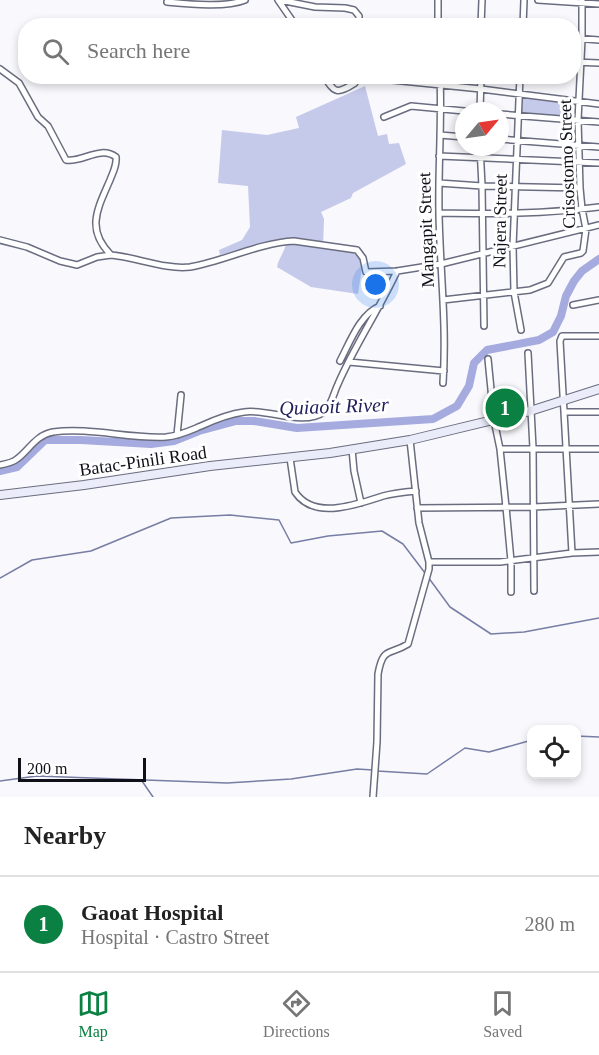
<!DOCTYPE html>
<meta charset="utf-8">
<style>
:root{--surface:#fff;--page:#f2f2f2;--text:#222;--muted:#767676;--line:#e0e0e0;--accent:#0b8043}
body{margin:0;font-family:Georgia,serif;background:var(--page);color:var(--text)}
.controls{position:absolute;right:18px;bottom:18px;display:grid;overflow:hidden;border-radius:12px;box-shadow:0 3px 9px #0003}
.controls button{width:54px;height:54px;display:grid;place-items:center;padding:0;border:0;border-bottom:2px solid var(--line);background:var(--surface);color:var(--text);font:30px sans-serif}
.compass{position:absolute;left:455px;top:102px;width:54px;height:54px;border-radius:50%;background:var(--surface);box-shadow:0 3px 9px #0003;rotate:61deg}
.scale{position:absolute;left:18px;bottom:15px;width:128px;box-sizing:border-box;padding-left:6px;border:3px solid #101118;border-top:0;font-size:16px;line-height:21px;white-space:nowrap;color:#101118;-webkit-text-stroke:4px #fff;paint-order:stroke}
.you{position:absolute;left:376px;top:285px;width:21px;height:21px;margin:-15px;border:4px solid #fff;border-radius:50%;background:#1a73e8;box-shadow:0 0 0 9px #1a73e833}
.badge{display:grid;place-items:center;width:39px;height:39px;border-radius:50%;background:var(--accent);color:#fff;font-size:20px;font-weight:700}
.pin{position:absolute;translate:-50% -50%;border:3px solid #fff;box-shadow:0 2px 6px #0006}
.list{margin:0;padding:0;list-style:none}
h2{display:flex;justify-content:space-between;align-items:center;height:78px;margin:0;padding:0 24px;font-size:26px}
h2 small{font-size:20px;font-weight:400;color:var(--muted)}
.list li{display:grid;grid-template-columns:39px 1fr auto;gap:18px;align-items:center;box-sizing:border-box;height:96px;padding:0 24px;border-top:2px solid var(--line)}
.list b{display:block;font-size:22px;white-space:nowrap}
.list p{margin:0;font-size:20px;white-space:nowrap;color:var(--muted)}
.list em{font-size:20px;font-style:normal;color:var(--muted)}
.icon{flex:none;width:33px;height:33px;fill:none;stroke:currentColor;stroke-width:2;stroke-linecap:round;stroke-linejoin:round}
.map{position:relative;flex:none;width:599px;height:797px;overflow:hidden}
.search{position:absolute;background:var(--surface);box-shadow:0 3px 9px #0003;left:18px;right:18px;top:18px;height:66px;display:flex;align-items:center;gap:15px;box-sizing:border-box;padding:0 21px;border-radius:24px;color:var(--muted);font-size:22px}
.sheet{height:174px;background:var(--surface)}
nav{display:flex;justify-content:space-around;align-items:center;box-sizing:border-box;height:84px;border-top:2px solid var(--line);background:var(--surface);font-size:16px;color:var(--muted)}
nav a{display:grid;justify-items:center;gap:3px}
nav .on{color:var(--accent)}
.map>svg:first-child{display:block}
.green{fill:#c5caeb}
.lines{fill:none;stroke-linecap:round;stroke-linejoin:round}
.stream{stroke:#787da3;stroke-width:1.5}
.river{stroke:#a5abde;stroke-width:8}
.minor-casing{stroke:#6a6d7f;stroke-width:8}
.secondary-casing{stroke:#6a6d7f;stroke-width:10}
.minor{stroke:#fff;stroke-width:5}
.secondary{stroke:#ebecfa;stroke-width:8}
.labels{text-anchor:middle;stroke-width:6;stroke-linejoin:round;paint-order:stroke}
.street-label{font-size:18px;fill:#101118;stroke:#fff}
.water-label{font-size:20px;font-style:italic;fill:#22205c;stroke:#fff}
</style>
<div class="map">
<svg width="599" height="797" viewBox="0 0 599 797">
<rect width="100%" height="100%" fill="#f8f8fd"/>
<path class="green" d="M365,86L378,136L387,134L389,144L399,143L406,164L353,193L351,198L321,212L324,219L323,248L358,254L362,268L358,294L311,287L277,267C279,256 286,252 286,240L220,255L219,250L242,240L250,227L248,186L218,183L222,130L267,135L299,128L296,117Z
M521,97L563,102L560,117L521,113Z"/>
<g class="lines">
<path class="stream" d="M428,577L450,607L491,634L524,632L599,618
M0,578L32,560L91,551L171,518L230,515L279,520L291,543L328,536L382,531L403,544L425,573
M576,736L599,737
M377,771L427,774L465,748L489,752L532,740
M0,781L37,776L227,783L291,779L357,769L373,770
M142,781L153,797"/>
<path class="river" d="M0,471L17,467L45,440H81L151,444L174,441L199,431L236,421H254L297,428L433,419L457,406L469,386L474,363L487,350L539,340L553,332L561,316L566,296L574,281L582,271L599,259"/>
<defs>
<path id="minor" d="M278,0L296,26
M280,0L315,7L345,8L354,10L359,16V26
M438,0V26
M538,0L599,4
M167,2C188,4 226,8 245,0
M481,26L482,0
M523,26L524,0
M574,38L599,40
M574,62L599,63
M0,69L19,83L38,117L48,126L66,160C82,163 100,145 116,157C117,166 113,172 110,180C98,208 85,229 111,255C135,257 166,270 190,267C225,261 258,243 294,241L357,250L363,258L366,272L397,271L441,264L599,225
M324,76C335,94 337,94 355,83L357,76
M440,76C442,122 438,168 439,214C440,270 447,326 443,383
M520,76L513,246L514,292L521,330
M392,80L481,89L599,104
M480,111L481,76
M500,114L599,122
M384,117L411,106L464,111
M440,135L464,137
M500,139L599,147
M480,147L482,186L484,326
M439,156L599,163
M439,183L482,186L580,188
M439,213C494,214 544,214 599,207
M0,240L27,247L60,261L73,264L77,265L97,257L111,255
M443,300L530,290L548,283L564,257L581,253L583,251L586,229L582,209L580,188L578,120L582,39V0
M573,305L599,300
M528,353L533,448L534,591
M488,359L494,420L500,449L506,507L511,561V592
M340,361C350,342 360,314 380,306
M349,362L444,371
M564,412H599
M177,435L181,395
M352,449L354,471L361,503
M500,449H599
M290,458L295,492C314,521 358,504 383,496C394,493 405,492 416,491
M0,465C6,464 12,463 17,459C29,450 36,435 53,432C90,427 129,439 166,437C179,436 189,431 201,426C214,420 229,414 244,412C267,408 303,427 324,412C331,407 334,392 338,384C355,345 379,310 397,271
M417,508L533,507L599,504
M572,553L560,341L562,336H599
M429,562H500L572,553L599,552
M373,797L377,742L378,674C383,646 389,656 408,644L429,569V562L419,523L410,440"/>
<path id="secondary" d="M0,495L84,485L210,466L330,453L410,440L530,411L599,389"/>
</defs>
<use href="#minor" class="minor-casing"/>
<use href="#secondary" class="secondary-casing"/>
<use href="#minor" class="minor"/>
<use href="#secondary" class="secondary"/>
</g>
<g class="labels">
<g class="street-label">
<text transform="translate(567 164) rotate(-92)" y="6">Crisostomo Street</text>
<text transform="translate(500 221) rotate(-89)" y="6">Najera Street</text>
<text transform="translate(426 230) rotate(-92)" y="6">Mangapit Street</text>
<text transform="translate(143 461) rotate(-8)" y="6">Batac-Pinili Road</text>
</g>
<g class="water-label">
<text transform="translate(334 406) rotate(-2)" y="7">Quiaoit River</text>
</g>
</g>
</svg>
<div class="controls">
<button><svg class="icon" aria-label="locate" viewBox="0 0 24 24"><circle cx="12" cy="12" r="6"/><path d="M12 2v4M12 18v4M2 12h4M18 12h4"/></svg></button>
</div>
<svg class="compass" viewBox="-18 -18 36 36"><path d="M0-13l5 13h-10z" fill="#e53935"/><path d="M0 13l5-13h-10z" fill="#767676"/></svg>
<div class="scale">200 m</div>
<div class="you"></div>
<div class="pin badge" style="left:505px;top:408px">1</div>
<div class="search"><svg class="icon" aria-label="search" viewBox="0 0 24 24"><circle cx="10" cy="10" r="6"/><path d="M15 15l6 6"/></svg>Search here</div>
</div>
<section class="sheet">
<h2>Nearby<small></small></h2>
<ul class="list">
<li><span class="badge">1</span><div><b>Gaoat Hospital</b><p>Hospital · Castro Street</p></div><em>280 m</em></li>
</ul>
</section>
<nav>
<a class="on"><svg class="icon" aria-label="map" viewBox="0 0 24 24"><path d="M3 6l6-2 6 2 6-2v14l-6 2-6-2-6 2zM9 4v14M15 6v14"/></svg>Map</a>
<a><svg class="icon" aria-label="directions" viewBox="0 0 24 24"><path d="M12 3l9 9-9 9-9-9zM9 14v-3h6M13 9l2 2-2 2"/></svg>Directions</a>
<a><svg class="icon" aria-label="saved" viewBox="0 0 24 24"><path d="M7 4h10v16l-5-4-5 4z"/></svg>Saved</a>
</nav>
